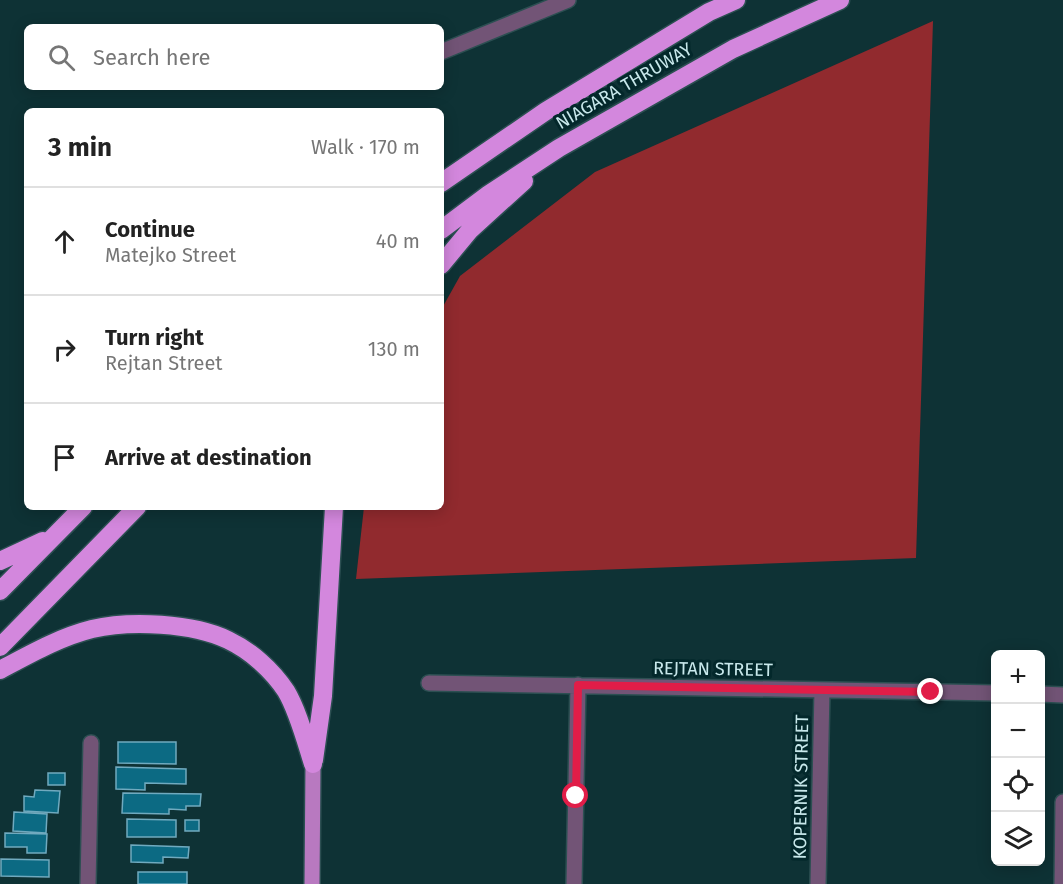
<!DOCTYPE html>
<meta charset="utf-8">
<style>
:root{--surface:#fff;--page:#f2f2f2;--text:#222;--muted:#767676;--line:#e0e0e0}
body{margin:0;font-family:"Fira Sans",sans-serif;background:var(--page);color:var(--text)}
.controls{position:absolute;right:18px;bottom:18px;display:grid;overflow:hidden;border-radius:9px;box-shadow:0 3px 15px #0003}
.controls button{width:54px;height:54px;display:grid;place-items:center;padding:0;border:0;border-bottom:2px solid var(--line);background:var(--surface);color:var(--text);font:30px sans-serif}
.stop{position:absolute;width:18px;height:18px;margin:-14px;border:4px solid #e11d48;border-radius:50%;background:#fff}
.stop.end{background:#e11d48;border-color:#fff;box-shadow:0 2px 6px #0008}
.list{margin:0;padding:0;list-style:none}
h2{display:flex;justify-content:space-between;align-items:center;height:78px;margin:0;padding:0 24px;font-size:26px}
h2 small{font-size:20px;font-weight:400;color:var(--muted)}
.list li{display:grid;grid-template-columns:39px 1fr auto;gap:18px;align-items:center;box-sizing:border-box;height:108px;padding:0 24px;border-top:2px solid var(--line)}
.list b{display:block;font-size:22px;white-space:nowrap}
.list p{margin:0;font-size:20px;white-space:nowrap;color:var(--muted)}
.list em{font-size:20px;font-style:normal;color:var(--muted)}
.icon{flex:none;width:33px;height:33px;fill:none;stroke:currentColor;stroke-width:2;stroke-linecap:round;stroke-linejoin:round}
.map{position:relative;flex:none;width:1063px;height:884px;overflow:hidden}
.search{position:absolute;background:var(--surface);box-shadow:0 3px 15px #0003;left:24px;top:24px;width:420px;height:66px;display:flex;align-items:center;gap:15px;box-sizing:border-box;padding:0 21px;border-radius:9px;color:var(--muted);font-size:22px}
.panel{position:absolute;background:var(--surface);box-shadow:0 3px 15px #0003;left:24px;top:108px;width:420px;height:402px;border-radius:9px}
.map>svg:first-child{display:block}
.green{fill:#912a2e}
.building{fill:#0c6a83;stroke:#70aabf;stroke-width:1.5}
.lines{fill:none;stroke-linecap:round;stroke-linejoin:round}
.minor-casing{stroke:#2c4f52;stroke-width:18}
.major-casing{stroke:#2c4f52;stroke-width:18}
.highway-casing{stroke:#2c4f52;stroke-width:21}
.minor{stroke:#725476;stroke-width:15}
.major{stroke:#b879c0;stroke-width:15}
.highway{stroke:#d387dd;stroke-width:18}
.route{stroke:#e11d48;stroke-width:8}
.labels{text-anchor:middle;stroke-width:6;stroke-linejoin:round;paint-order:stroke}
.street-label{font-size:18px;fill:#c8e8eb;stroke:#03282b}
</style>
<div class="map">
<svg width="1063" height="884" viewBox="0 0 1063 884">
<rect width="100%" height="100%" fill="#0e3235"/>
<path class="green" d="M933,21L916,558L356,579L364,507H441V310L460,276L595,172Z"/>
<path class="building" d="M118,742H176V764L118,763Z
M116,767L186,769V784L145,783V790L116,789Z
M48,773H65V785H48Z
M35,790L60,791L58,813L24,811V796L34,797Z
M123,793L201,794L200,806H186V810L169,809V814L122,813Z
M14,812L47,814L46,833L13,831Z
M127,819L176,820V837H127Z
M185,820H199V831H185Z
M5,833L47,834L46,853H27V847H5Z
M131,845L189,847L188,858L163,857V863L131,862Z
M1,859L49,860V877L1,876Z
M138,872H187V884H138Z"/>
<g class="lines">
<defs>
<path id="minor" d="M441,52L568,0
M429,683L996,693
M1040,694L1063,695
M88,884L91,743
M574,884L578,685
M818,884L822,690
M1062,884L1063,802"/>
<path id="major" d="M312,884L313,764"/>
<path id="highway" d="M441,183L546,111L709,12L736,0
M441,230L489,194L559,148L733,49L840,0
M441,265L470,230L524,181
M0,561L43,541
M0,591L83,507
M0,647L137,507
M0,670C30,654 60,637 92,629C130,620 193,623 228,640C251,651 272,670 286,691C298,711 306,742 313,764
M314,760L323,696L334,507"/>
</defs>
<use href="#minor" class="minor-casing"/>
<use href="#major" class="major-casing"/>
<use href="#highway" class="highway-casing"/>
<use href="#minor" class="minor"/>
<use href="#major" class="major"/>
<use href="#highway" class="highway"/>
</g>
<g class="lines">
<path class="route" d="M576,796L578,685L931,692"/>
</g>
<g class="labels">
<g class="street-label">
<text transform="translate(624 86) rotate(-30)" y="6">NIAGARA THRUWAY</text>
<text transform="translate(713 669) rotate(1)" y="6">REJTAN STREET</text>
<text transform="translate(801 787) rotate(-89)" y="6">KOPERNIK STREET</text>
</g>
</g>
</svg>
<div class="controls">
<button>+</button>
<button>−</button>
<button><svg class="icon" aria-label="locate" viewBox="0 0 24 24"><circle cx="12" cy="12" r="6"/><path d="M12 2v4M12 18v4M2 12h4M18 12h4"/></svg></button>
<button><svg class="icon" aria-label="layers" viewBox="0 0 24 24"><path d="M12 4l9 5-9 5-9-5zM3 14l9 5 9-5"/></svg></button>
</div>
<div class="stop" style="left:576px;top:796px"></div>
<div class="stop end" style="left:931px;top:692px"></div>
<div class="search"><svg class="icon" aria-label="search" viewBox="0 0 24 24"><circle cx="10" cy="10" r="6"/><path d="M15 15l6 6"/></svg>Search here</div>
<section class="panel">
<h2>3 min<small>Walk · 170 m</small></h2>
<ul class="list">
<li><svg class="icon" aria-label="ahead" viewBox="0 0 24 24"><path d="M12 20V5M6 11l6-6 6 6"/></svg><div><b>Continue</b><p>Matejko Street</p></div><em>40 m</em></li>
<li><svg class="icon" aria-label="right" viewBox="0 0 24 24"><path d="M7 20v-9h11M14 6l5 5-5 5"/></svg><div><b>Turn right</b><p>Rejtan Street</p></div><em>130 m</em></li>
<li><svg class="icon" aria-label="arrive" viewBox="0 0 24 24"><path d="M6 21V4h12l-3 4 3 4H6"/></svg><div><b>Arrive at destination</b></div></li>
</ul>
</section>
</div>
